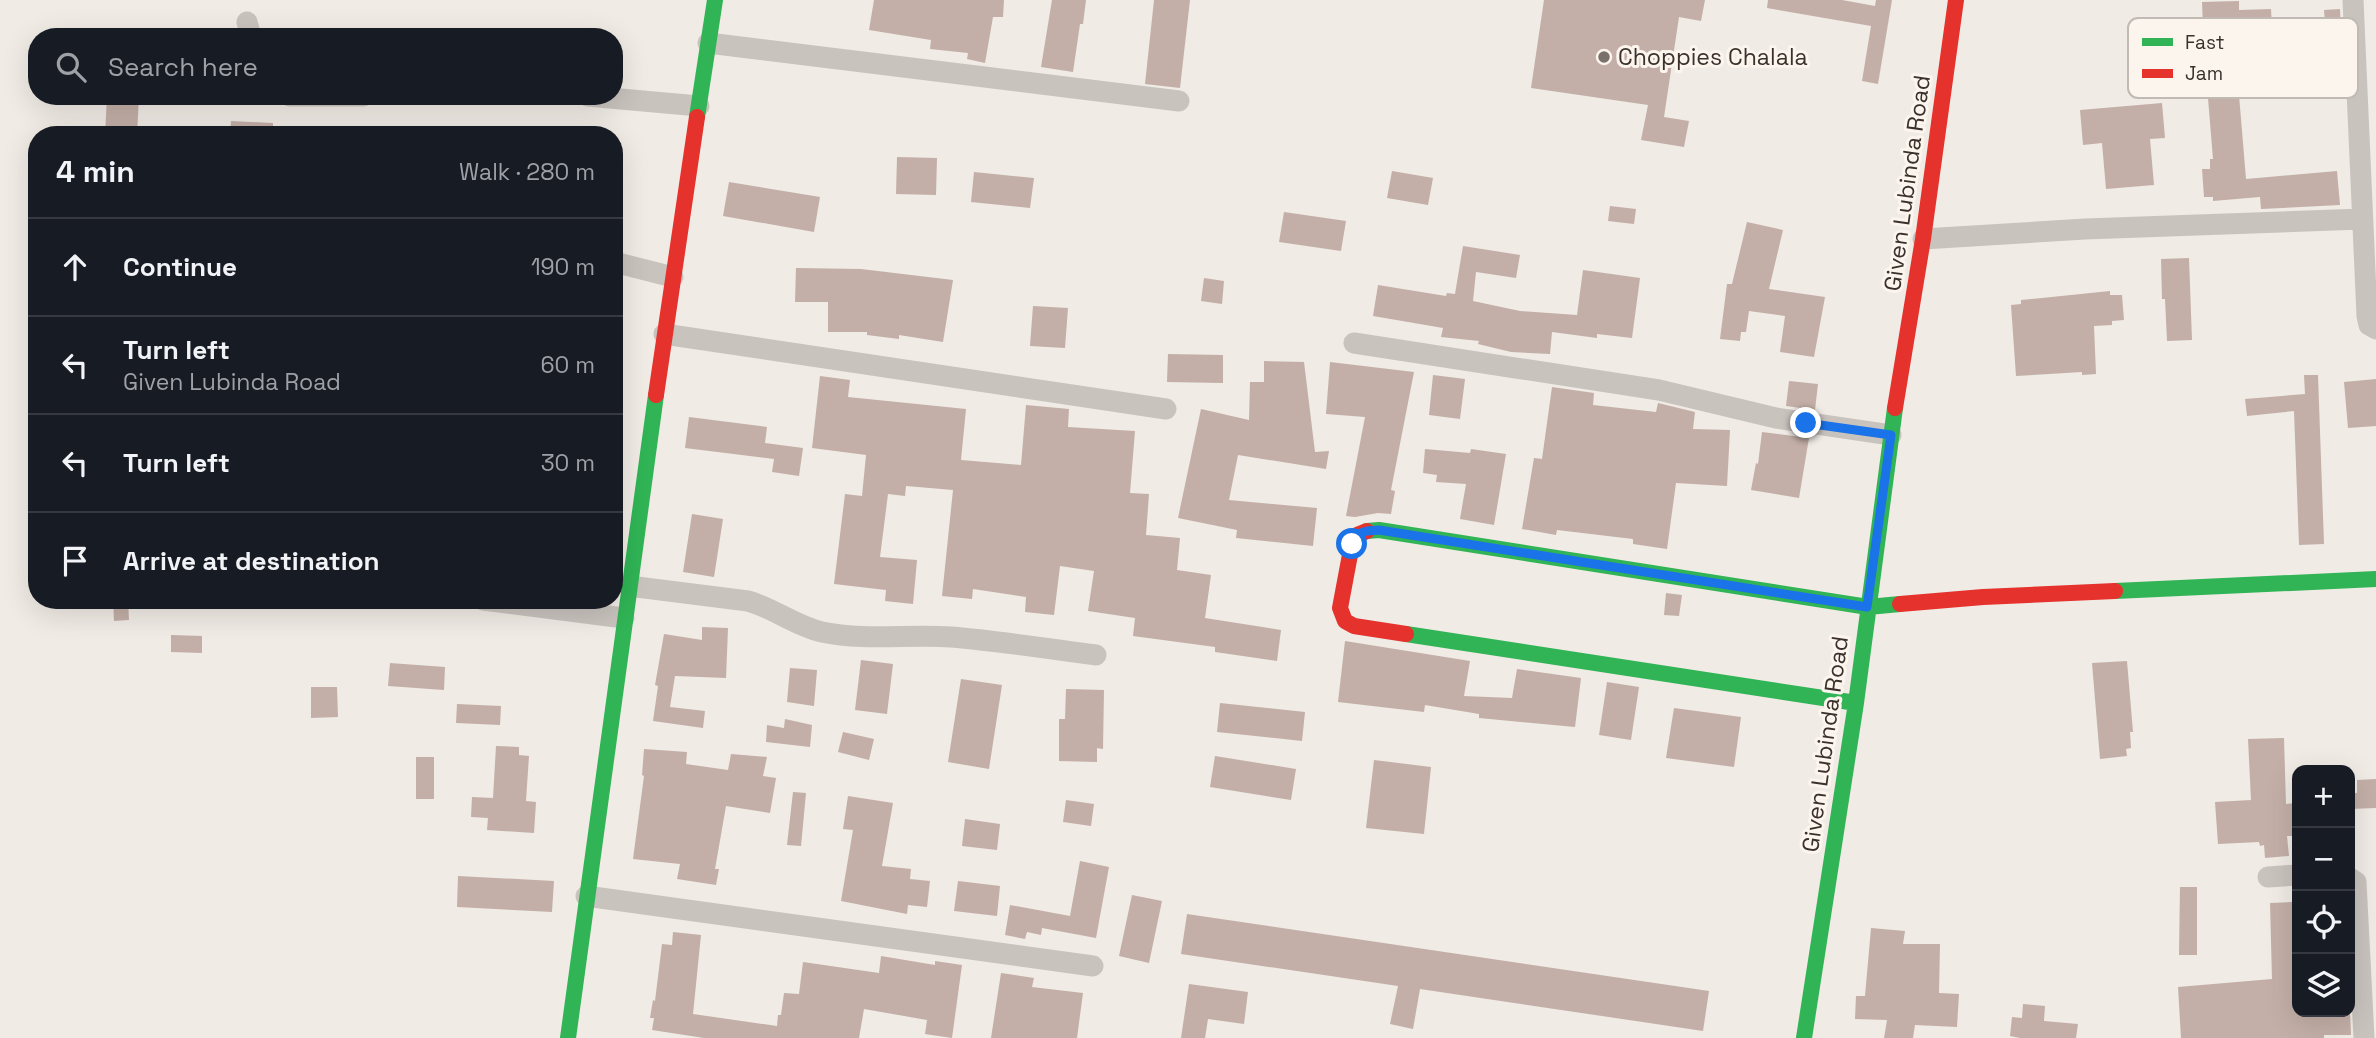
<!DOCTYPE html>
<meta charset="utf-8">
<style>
:root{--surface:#171b24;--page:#20242c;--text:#f1f3f6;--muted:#9ea1a6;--line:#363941}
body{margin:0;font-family:"Space Grotesk",sans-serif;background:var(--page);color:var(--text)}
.controls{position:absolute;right:21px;bottom:21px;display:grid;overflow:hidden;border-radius:14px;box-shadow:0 7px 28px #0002}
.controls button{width:63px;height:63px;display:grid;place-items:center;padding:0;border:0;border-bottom:2px solid var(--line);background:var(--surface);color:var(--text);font:35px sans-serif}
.stop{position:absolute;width:21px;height:21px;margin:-16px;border:5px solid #1a73e8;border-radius:50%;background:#fff}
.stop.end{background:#1a73e8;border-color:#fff;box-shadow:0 2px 7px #0008}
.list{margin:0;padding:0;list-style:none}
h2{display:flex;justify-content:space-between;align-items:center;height:91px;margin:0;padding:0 28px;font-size:30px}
h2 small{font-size:23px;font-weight:400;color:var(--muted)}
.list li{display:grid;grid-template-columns:46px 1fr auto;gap:21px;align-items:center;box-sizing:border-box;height:98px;padding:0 28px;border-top:2px solid var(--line)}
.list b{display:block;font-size:26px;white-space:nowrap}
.list p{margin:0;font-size:23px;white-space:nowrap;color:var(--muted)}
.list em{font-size:23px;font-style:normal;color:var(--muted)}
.icon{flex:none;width:38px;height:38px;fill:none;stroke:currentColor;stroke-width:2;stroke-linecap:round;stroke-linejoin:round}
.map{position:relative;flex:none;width:2376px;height:1038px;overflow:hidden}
.search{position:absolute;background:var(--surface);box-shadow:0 7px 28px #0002;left:28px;top:28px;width:595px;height:77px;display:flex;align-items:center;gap:18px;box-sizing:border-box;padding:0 24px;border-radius:28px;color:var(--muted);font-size:26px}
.panel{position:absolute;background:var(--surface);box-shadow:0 7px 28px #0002;left:28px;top:126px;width:595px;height:483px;border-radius:28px}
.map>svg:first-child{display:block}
.building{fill:#c3afa7}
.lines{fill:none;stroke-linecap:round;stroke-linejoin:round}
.street{stroke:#c9c3be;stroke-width:21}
.fast{stroke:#30b455;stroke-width:16}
.jam{stroke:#e5322d;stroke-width:16}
.route{stroke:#1a73e8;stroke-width:9}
.poi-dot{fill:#7a716c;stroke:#fbf5ee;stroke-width:2.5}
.labels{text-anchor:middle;stroke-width:6;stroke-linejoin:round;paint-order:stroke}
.poi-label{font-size:23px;fill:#3b302b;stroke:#fbf5ee;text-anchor:start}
.street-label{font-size:23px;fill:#3b302b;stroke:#fbf5ee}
.key{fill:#fbf5ee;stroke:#c1bab4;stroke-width:2}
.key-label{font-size:19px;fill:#3b302b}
</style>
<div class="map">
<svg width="2376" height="1038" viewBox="0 0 2376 1038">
<rect width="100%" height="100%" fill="#f0ebe5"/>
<path class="building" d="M874,0H1004L1003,17H993L985,63L967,59L968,53L930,49L931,40L869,30Z
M1052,0H1086L1083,24H1080L1073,72L1041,67Z
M1154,0H1190L1180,88L1145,84Z
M1544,0H1705L1701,21L1679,17L1664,117L1689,121L1684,147L1641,140L1648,105L1531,88Z
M1768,0H1842L1875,6L1876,0H1892L1878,84L1862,81L1871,26L1767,8Z
M2239,1V10L2271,9L2274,65L2253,66V55L2200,57L2199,26H2203L2202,2Z
M2340,9L2343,80L2327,81V75L2316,76V62H2310L2309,33H2314V23L2325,22L2324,10Z
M2238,83L2246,179L2337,171L2340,205L2261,209L2260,197L2213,201V197H2204L2202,169H2210V159H2213L2207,86Z
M107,96H139L137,135H105Z
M2162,103L2165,138L2150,139L2154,185L2106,189L2102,143L2083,145L2080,110Z
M231,121L273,123V135H230Z
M897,157L937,158L936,195L896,194Z
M1392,171L1433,178L1428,205L1387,198Z
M974,172L1034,178L1030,208L971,202Z
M729,182L820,197L814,232L723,216Z
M1610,206L1636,209L1634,224L1608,221Z
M1284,212L1346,221L1341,251L1279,242Z
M1747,222L1783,230L1769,289L1825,297L1814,357L1780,352L1785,316L1749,311L1746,332H1741L1740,341L1720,339L1727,284H1732Z
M1463,246L1520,255L1516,278L1476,272L1473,301L1520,311L1577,315L1583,270L1640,278L1632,338L1597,334V338L1552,332L1550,354L1511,352L1478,344L1479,341L1441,337L1443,328L1373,316L1378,285L1446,296L1447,293L1455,294Z
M2189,258L2192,340L2167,341L2165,299H2162L2161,259Z
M796,268L861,269L953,280L943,342L899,335V339L867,335V332H828V302H795Z
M1204,278L1224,281L1222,304L1201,301Z
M2110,291V295H2122L2124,320L2112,321V325L2094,326L2096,374L2082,375V372L2016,376L2011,305L2021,304V300Z
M1033,306L1068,308L1065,348L1030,346Z
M1168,354L1223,355V383L1167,382Z
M1264,361L1304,362L1315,452L1329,451L1326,469L1238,455L1229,500L1317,508L1313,546L1236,538L1237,530L1178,518L1201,409L1249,420L1250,382H1264Z
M1330,362L1414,372L1391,490L1395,491L1391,514L1378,513L1355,517L1346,516L1365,417L1326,414Z
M1433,375L1465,379L1460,419L1429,415Z
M2304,375H2318L2324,544L2299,545L2294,411L2247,416L2245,399L2305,394Z
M820,376L850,380L848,397L966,409L961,460L1021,465L1026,405L1069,409L1068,427L1135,431L1130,493L1149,494L1146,535L1180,538L1177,570L1211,575L1205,618L1281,630L1277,661L1215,652V647L1133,636L1135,618L1088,611L1094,571L1060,566L1054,615L1025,612L1026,597L973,589L972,599L942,596L953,490L906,486L905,496L888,494L880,557L917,560L913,604L885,601L886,590L834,584L845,494L862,496L866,455L812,448Z
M2376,379V426L2348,428L2344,382Z
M1789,381L1818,384L1815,410L1786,406Z
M1552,387L1594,393L1593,405L1656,412L1658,403L1695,412L1693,429L1730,430L1727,486L1676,483L1667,549L1633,544V539L1557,530L1556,535L1522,529L1534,458L1542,459Z
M689,417L767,427L765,443L803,448L799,476L772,472L774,459L685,448Z
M1762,432L1809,438L1799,498L1751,490L1756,463L1758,464Z
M1425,449L1470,453L1471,449L1506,454L1494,525L1460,519L1466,484L1436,482L1437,475L1423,473Z
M692,514L723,519L714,577L683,572Z
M1666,593L1682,595L1679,616L1664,615Z
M113,600H128L129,620L114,621Z
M702,627L728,628L726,678L675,676L670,707L705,711L703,728L653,721L658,686L655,685L664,634L702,640Z
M171,635L202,636V653L171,652Z
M1345,641L1470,661L1464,696L1512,698L1517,669L1581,678L1575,727L1479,718V714L1425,705L1424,712L1338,702Z
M861,660L893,664L887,714L855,710Z
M2127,661L2133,732H2130L2131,748L2126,749L2127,756L2100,759L2092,663Z
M390,663L445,667L444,690L388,686Z
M790,668L817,670L814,706L787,702Z
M961,679L1002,685L989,769L948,762Z
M1607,682L1639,687L1631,740L1599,735Z
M311,687H337L338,717L311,718Z
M1066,689L1104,690L1103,749L1097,748V762L1059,761V719H1065Z
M1220,703L1305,712L1302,741L1217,732Z
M457,704L501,706L500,725L456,723Z
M1674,708L1741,717L1734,767L1666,758Z
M785,719L812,725L810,747L766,742L767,725L784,728Z
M843,732L874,739L869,760L838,752Z
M2284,738L2286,804L2296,803L2297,812V826L2293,827L2294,836H2287L2289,856L2265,858L2264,845L2260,846L2259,842L2218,844L2215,802L2251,800L2248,739Z
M496,746L519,747V755L529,756L526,801L536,802L534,833L487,830L488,818L471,817L472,797L493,798Z
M644,749L687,752L686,764L728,770L731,754L767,757L763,776L776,778L770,813L726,806L715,869H719L716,885L677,879L680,864L633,859L644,776L642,775Z
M1215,756L1296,769L1291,800L1210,787Z
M416,757H434V799H416Z
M1374,760L1431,767L1424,834L1366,828Z
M2376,779V808L2350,809V793H2357V780Z
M793,792L806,793L801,846L787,845Z
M848,796L893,803L882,866L911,869L910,879L930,881L927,907L908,905L907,914L841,901L853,830L843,829Z
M1066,800L1094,804L1091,826L1063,822Z
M965,819L1000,824L997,850L962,846Z
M1080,861L1109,867L1096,938L1042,928L1041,935L1027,932L1025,939L1005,935L1010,905L1070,916Z
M458,876L554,881L552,912L457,907Z
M958,881L1000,886L997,916L954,911Z
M2180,887H2197V955H2179Z
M1132,895L1162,901L1149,963L1119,956Z
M2293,902V907H2297V1012H2350L2351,1035H2324V1038H2181L2178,987L2272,979L2270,903Z
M1187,914L1709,991L1703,1031L1420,989L1413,1029L1390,1024L1398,986L1181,954Z
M1871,928L1905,931L1903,944H1940L1939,993L1959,994L1957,1027L1915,1025L1913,1038H1884L1887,1020L1855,1019L1856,996H1865Z
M673,932L701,935L693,1014L777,1026L778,1015H781L784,993L799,994L803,962L879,973L881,956L935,965V961L962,965L952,1038L925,1034L927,1020L864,1009L859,1038H704L652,1030L654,1018H650L653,1000L655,1001L662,944L672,945Z
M1001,973L1034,978L1032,987L1083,993L1077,1038H991Z
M1189,984L1248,992L1244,1024L1208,1019L1205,1038H1181Z
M2023,1004L2045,1006L2044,1021L2078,1024L2076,1038H2020L2010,1036L2012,1017L2022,1018Z"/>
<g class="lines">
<path class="street" d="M2353,0L2367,316L2369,325L2376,329
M247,22L251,37
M708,43L1179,101
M290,96H363
M587,96L699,106
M1923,239L2085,229L2362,219
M614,262L673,277
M664,334L1166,409
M1354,343L1659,390L1776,418L1891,435
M629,586L748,601C774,608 795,626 822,632C865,641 908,634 951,637C1000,641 1048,649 1096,655
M483,600L624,618
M2268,877L2297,875
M2350,878L2356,882L2364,1038
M586,896L1093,966"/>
<path class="fast" d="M697,117L715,0
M1367,531L1379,530L1868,607L1900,604
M2115,591L2376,579
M1406,634L1856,703
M568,1038L656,395
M1804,1038L1856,703L1895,408"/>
<path class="jam" d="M656,395L697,117
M1895,408L1923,239L1956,0
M1367,531L1357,535L1352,544L1340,608L1345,621L1354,626L1406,634
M1900,604L1983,597L2115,591"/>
</g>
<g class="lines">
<path class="route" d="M1352,544L1357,534L1367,531L1379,530L1867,607L1891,435L1806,423"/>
</g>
<circle class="poi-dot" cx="1604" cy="57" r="7"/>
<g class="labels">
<g class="poi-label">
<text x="1618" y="65">Choppies Chalala</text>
</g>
<g class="street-label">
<text transform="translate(1907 183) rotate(-82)" y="8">Given Lubinda Road</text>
<text transform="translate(1825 744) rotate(-82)" y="8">Given Lubinda Road</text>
</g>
</g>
<rect x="2128" y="18" width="230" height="80" rx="10" class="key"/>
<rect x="2142" y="38" width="31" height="8" fill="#30b455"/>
<rect x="2142" y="69" width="31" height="9" fill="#e5322d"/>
<g class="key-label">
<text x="2185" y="49">Fast</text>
<text x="2185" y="80">Jam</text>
</g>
</svg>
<div class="controls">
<button>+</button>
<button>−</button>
<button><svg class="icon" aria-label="locate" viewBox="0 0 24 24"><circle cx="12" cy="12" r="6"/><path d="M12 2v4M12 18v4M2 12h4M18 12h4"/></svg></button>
<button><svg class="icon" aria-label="layers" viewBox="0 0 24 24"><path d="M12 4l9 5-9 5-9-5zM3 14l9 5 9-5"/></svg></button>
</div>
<div class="stop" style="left:1352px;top:544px"></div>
<div class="stop end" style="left:1806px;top:423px"></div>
<div class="search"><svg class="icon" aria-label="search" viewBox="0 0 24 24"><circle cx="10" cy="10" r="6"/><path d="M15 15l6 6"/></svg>Search here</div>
<section class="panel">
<h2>4 min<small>Walk · 280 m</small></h2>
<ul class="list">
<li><svg class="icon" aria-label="ahead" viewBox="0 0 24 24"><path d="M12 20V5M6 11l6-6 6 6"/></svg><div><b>Continue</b></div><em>190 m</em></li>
<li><svg class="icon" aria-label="left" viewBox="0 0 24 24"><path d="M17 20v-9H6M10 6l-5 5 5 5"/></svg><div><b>Turn left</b><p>Given Lubinda Road</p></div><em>60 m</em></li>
<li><svg class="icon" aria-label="left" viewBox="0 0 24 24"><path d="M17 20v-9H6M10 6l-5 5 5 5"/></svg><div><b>Turn left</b></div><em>30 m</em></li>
<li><svg class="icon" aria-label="arrive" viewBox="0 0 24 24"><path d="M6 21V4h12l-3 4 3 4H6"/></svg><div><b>Arrive at destination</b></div></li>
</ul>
</section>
</div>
